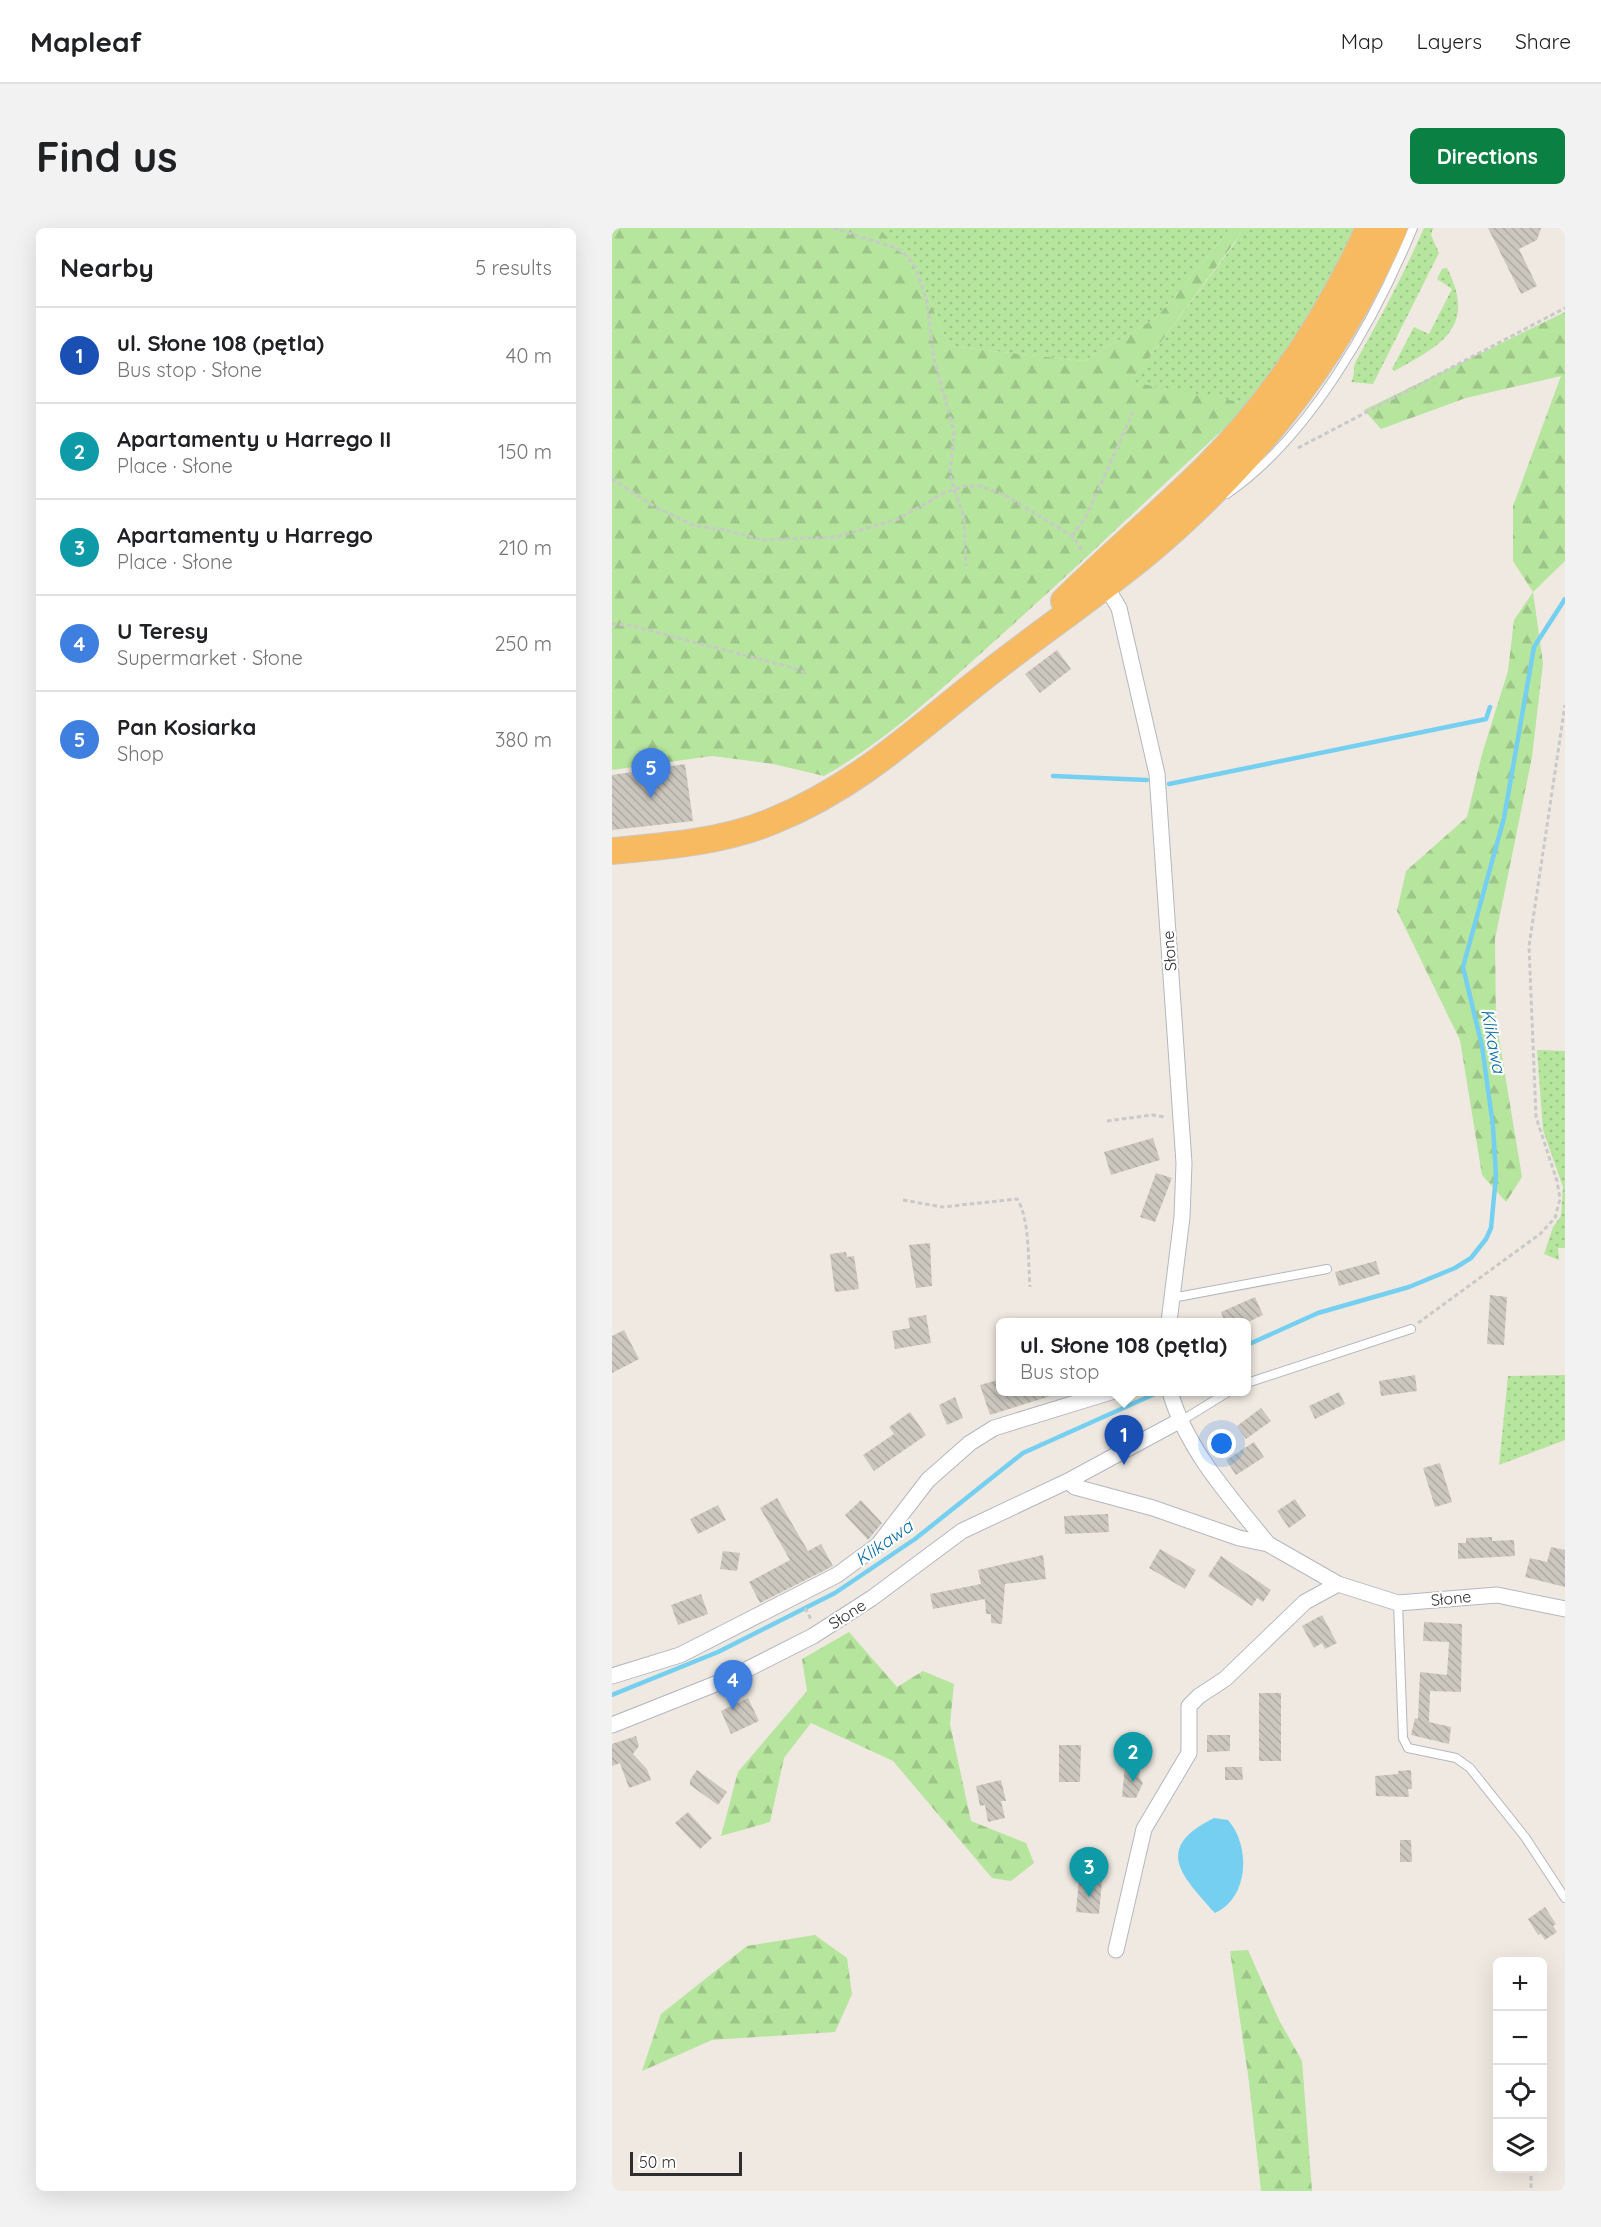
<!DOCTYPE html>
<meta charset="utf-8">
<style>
:root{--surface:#fff;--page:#f2f2f2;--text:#202124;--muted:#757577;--line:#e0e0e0;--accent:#0b8043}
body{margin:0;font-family:Quicksand,sans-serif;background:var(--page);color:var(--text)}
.controls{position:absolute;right:18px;bottom:18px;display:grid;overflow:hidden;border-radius:9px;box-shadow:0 6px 24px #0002}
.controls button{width:54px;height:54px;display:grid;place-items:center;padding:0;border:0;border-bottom:2px solid var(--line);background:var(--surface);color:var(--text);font:30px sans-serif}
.scale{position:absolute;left:18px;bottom:15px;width:112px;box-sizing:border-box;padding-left:6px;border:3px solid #2e2e2e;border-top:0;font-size:16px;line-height:21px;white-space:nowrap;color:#2e2e2e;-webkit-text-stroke:4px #fff;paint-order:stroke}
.you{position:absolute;left:610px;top:1216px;width:21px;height:21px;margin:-15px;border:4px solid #fff;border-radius:50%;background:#1a73e8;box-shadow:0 0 0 9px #1a73e833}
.badge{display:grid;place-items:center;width:39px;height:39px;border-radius:50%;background:var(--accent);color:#fff;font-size:20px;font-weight:700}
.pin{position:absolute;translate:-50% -50px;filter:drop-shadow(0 2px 3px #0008)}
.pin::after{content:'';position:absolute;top:32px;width:21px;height:18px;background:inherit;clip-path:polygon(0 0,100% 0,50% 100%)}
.popup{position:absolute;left:384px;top:1090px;width:255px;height:78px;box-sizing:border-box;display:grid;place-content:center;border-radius:9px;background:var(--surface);filter:drop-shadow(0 2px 4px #0005);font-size:20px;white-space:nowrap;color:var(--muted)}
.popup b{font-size:22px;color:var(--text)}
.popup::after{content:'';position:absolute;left:50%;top:100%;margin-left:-12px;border:12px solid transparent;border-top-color:var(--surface)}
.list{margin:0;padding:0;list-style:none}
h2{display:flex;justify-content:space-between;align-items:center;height:78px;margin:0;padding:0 24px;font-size:26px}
h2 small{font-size:20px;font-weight:400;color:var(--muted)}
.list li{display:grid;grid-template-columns:39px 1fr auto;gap:18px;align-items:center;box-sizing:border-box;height:96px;padding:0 24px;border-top:2px solid var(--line)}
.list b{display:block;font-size:22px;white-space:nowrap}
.list p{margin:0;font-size:20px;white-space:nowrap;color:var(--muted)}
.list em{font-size:20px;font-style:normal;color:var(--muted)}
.icon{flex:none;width:33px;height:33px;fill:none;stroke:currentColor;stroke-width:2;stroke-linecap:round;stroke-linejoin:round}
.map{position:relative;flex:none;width:953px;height:1963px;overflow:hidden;border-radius:9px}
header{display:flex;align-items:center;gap:36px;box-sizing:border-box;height:84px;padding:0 30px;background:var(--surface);border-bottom:2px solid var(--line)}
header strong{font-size:28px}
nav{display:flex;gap:33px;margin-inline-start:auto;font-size:21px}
.intro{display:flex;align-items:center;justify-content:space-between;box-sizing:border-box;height:144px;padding:0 36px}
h1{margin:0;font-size:42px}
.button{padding:15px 27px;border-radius:9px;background:var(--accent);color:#fff;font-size:21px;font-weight:700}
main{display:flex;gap:36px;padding:0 36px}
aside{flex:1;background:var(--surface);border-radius:9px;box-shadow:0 6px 24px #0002}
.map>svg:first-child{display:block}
.grass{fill:url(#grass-dots)}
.forest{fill:url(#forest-firs)}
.water{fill:#75cff0}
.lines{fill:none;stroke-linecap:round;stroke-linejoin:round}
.stream{stroke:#75cff0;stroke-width:4.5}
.building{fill:url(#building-back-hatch)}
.service-casing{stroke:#b4b7c1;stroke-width:10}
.minor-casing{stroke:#b4b7c1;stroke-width:17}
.trunk-casing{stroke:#c9c9c9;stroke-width:28}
.path{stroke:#c9c9c9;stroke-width:3;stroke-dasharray:4.5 3;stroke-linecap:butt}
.service{stroke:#fff;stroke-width:8}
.minor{stroke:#fff;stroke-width:15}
.trunk{stroke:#f8ba60;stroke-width:26}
.labels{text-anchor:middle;stroke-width:4.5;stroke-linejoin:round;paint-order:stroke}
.street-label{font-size:16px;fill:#2e2e2e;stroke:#fff}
.water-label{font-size:18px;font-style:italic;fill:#0d6fa3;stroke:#fff}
</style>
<header>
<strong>Mapleaf</strong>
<nav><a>Map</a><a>Layers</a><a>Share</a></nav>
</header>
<div class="intro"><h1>Find us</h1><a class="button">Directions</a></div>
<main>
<aside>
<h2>Nearby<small>5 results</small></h2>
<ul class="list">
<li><span class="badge" style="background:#1a4fb4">1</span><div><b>ul. Słone 108 (pętla)</b><p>Bus stop · Słone</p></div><em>40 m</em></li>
<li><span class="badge" style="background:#0f9aa8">2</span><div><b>Apartamenty u Harrego II</b><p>Place · Słone</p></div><em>150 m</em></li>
<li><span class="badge" style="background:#0f9aa8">3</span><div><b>Apartamenty u Harrego</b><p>Place · Słone</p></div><em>210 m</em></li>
<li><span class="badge" style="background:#3f7fe0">4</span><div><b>U Teresy</b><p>Supermarket · Słone</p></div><em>250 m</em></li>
<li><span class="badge" style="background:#3f7fe0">5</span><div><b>Pan Kosiarka</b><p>Shop</p></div><em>380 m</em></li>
</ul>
</aside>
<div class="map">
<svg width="953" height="1963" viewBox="0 0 953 1963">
<defs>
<pattern id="grass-dots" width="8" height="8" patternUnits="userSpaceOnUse" patternTransform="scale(1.5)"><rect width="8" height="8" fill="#b6e59e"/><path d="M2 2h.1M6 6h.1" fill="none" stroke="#9dc588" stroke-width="1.8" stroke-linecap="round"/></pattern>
<pattern id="forest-firs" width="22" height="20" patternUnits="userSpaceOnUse" patternTransform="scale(1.5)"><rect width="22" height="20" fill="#b6e59e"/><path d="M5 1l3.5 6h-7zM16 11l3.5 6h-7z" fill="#9dc588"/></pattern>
<pattern id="building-back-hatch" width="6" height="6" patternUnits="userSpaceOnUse" patternTransform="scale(1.5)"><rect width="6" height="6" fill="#cbc7bf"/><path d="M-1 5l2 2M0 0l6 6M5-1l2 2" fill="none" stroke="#afaba4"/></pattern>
</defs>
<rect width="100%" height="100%" fill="#efe9e1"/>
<path class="grass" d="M267,0H617L615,5L544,90L472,133L337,118L304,41Z
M631,0H745L692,104L639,176L518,155L623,15Z
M812,0H821L819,7L827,25L761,156L739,154C744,147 740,140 744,133C769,89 792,46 812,0Z
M835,40C865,99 830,117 782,143L780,141L802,99L817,106L840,61L825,51L830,41Z
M925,822L953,823V1020H946L947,1032L932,1026L941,999L949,988L951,959L931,902Z
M953,1147V1212L887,1237L896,1148Z"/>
<path class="forest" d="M0,0H267L304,41L337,118L472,133L544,90L615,5L617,0H631L625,11L519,154L639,176C551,256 466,339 377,418C325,465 274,513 212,548L161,536L100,528L0,542Z
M953,84V333L921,364L931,435L920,529L883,711L884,792L910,949L894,974L870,947L848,812L785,683L794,643L855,589L870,526L896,443L902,392L921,364L901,333V278L949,148L854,170L769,201L752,182Z
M237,1404L285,1459L311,1443L342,1456L338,1496L359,1593L414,1615L422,1635L399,1653L380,1650L281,1533L199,1495L172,1530L158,1594L109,1608L126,1544L195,1463L190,1431Z
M203,1707L235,1730L240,1766L223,1804L100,1812L30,1843L49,1786L135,1718Z
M636,1722L667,1792L690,1833L700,1963H649L637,1854L618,1723Z"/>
<path class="water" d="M602,1590L616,1592C639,1618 637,1670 603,1685C568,1646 542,1620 602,1590Z"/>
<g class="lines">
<path class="stream" d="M441,548L535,552
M557,556L874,491L878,479
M635,1117L706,1085L797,1059L843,1040L859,1030L874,1011L879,1000L884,948L881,898L870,818L851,739L892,590L922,419L953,371
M0,1467L106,1424L223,1365L303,1311L411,1225L547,1164"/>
</g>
<path class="building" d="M876,0H929L925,12L907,21L925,58L909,66Z
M445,422L459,441L428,465L413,446Z
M73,536L81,593L0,602V547Z
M541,910L548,932L499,947L492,924Z
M544,945L560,950L543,994L528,989Z
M318,1015L320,1058L304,1060L297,1017Z
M234,1024L235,1029L242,1028L247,1061L223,1064L218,1026Z
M764,1033L768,1046L727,1058L723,1044Z
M878,1067L895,1069L892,1117L875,1116Z
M643,1069L651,1087L634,1095H613L609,1084Z
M314,1087L319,1115L283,1121L280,1103L298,1100L296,1090Z
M12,1102L27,1131L0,1145V1108Z
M803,1147L805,1163L769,1168L767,1153Z
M389,1151V1164H445V1166L378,1187L368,1157Z
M727,1164L733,1176L703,1191L697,1178Z
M343,1169L351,1190L335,1197L327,1177Z
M649,1180L659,1193L634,1211L625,1198Z
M298,1184L314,1207L262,1243L251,1227L282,1206L277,1199Z
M642,1214L652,1229L624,1247L614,1232Z
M828,1235L840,1274L823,1279L811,1240Z
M165,1270L196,1323L209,1316L221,1338L148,1375L137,1354L178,1332L148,1280Z
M683,1271L694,1288L677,1300L665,1283Z
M249,1272L270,1295L256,1312L233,1287Z
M106,1277L114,1292L86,1306L78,1291Z
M496,1286L497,1304L453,1306L452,1288Z
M880,1309V1313L902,1312L903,1328L846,1331V1315H854V1310Z
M939,1319L953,1322V1359L913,1349L918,1330L935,1334Z
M548,1321L584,1342L573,1361L537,1340Z
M111,1323L128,1325L125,1343L108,1341Z
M431,1327L434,1351L393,1356L390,1396L379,1395V1386H374L373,1371L321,1381L318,1366L369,1356L366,1342Z
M609,1328L659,1362L651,1374L645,1370L640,1378L596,1348Z
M89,1366L96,1386L66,1397L59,1377Z
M710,1387L725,1415L713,1421L710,1415L702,1420L690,1398Z
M812,1394L850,1396L849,1464L818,1463L817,1494L839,1499L837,1516L799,1507L803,1490L806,1491L808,1444L835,1447L837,1414L811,1413Z
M647,1465H669V1533H647Z
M136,1470L147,1493L119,1506L109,1483Z
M595,1507H618V1523L595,1524Z
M24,1508L27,1518L21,1526L35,1541L39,1552L17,1560L8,1535L0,1538V1516Z
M447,1517H469L468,1554H447Z
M513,1537L528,1539L527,1549L531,1555L524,1570L510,1569Z
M613,1539H630L631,1552H613Z
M85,1542L115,1564L106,1577L78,1557V1552Z
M799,1542L800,1561H796L797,1569L764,1568L763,1548L786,1546V1543Z
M389,1552L394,1573H389L393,1590L376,1594L373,1577L368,1578L364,1558Z
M76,1584L100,1610L88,1621L63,1595Z
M788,1612H799L800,1634H788Z
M467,1651L490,1653L487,1686L464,1684Z
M933,1679L944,1696L941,1698L945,1704L933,1712L929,1706L926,1707L916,1691Z"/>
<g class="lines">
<defs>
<path id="service" d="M615,266C698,209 763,92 801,0
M560,1070L715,1041
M635,1155L799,1101
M569,1193L616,1164
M786,1375L791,1510L796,1520L844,1530L858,1540L913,1609L953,1670"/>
<path id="minor" d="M494,358L507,380L545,546L572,935L570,989L557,1094
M558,1164C575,1222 618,1269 656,1316
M456,1253L463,1259L541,1280L627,1310L656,1316L726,1356L786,1375L885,1367L953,1381
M0,1448L68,1427L225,1347L266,1317L316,1252L358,1215L382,1200L499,1164
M0,1497L116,1451L201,1408L260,1370L350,1303L456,1253L567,1193
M504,1722L532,1601L577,1525V1478L587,1468L613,1451L693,1374L726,1356"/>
<path id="trunk" d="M452,373C498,327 549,285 595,239C664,170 717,88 757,0
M0,623C55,618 112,614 163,592C248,557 306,500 377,445C429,404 484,367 535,325C641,236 727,128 782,0"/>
</defs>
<use href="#service" class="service-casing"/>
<use href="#minor" class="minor-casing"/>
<use href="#trunk" class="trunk-casing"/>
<path class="path" d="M221,0L284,20L296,29L305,43L315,74L322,132L342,203L338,245L342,262L352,288L354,338
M686,220L953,80
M0,251L45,280L83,298L118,303L150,312L224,309L286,291L334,264L354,258H368L393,267L460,308L472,325
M460,308L475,287L521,184
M0,396L16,397L182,440L194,445
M495,893L540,887L554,889
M291,972L330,979L405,971C418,990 416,1035 418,1059
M806,1095L928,1006L943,990L948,971L945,953L924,889L917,718L953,477
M193,1380L200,1393
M919,1948V1963"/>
<use href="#service" class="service"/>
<use href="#minor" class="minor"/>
<use href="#trunk" class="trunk"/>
</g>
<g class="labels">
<g class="street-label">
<text transform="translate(557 723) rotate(-94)" y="6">Słone</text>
<text transform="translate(839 1370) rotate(-6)" y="6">Słone</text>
<text transform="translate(235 1386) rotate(-33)" y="6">Słone</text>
</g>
<g class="water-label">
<text transform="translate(881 813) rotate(79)" y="6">Klikawa</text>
<text transform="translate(272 1315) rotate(-35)" y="6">Klikawa</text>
</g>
</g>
</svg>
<div class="controls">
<button>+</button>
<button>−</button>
<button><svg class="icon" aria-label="locate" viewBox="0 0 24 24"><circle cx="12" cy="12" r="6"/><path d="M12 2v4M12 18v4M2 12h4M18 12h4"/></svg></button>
<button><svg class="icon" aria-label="layers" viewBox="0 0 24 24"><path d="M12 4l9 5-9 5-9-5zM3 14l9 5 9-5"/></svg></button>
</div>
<div class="scale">50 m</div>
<div class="you"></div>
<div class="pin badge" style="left:512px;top:1237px;background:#1a4fb4">1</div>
<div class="popup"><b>ul. Słone 108 (pętla)</b>Bus stop</div>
<div class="pin badge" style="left:521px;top:1554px;background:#0f9aa8">2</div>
<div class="pin badge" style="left:477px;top:1669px;background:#0f9aa8">3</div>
<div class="pin badge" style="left:121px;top:1482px;background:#3f7fe0">4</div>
<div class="pin badge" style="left:39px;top:570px;background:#3f7fe0">5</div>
</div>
</main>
